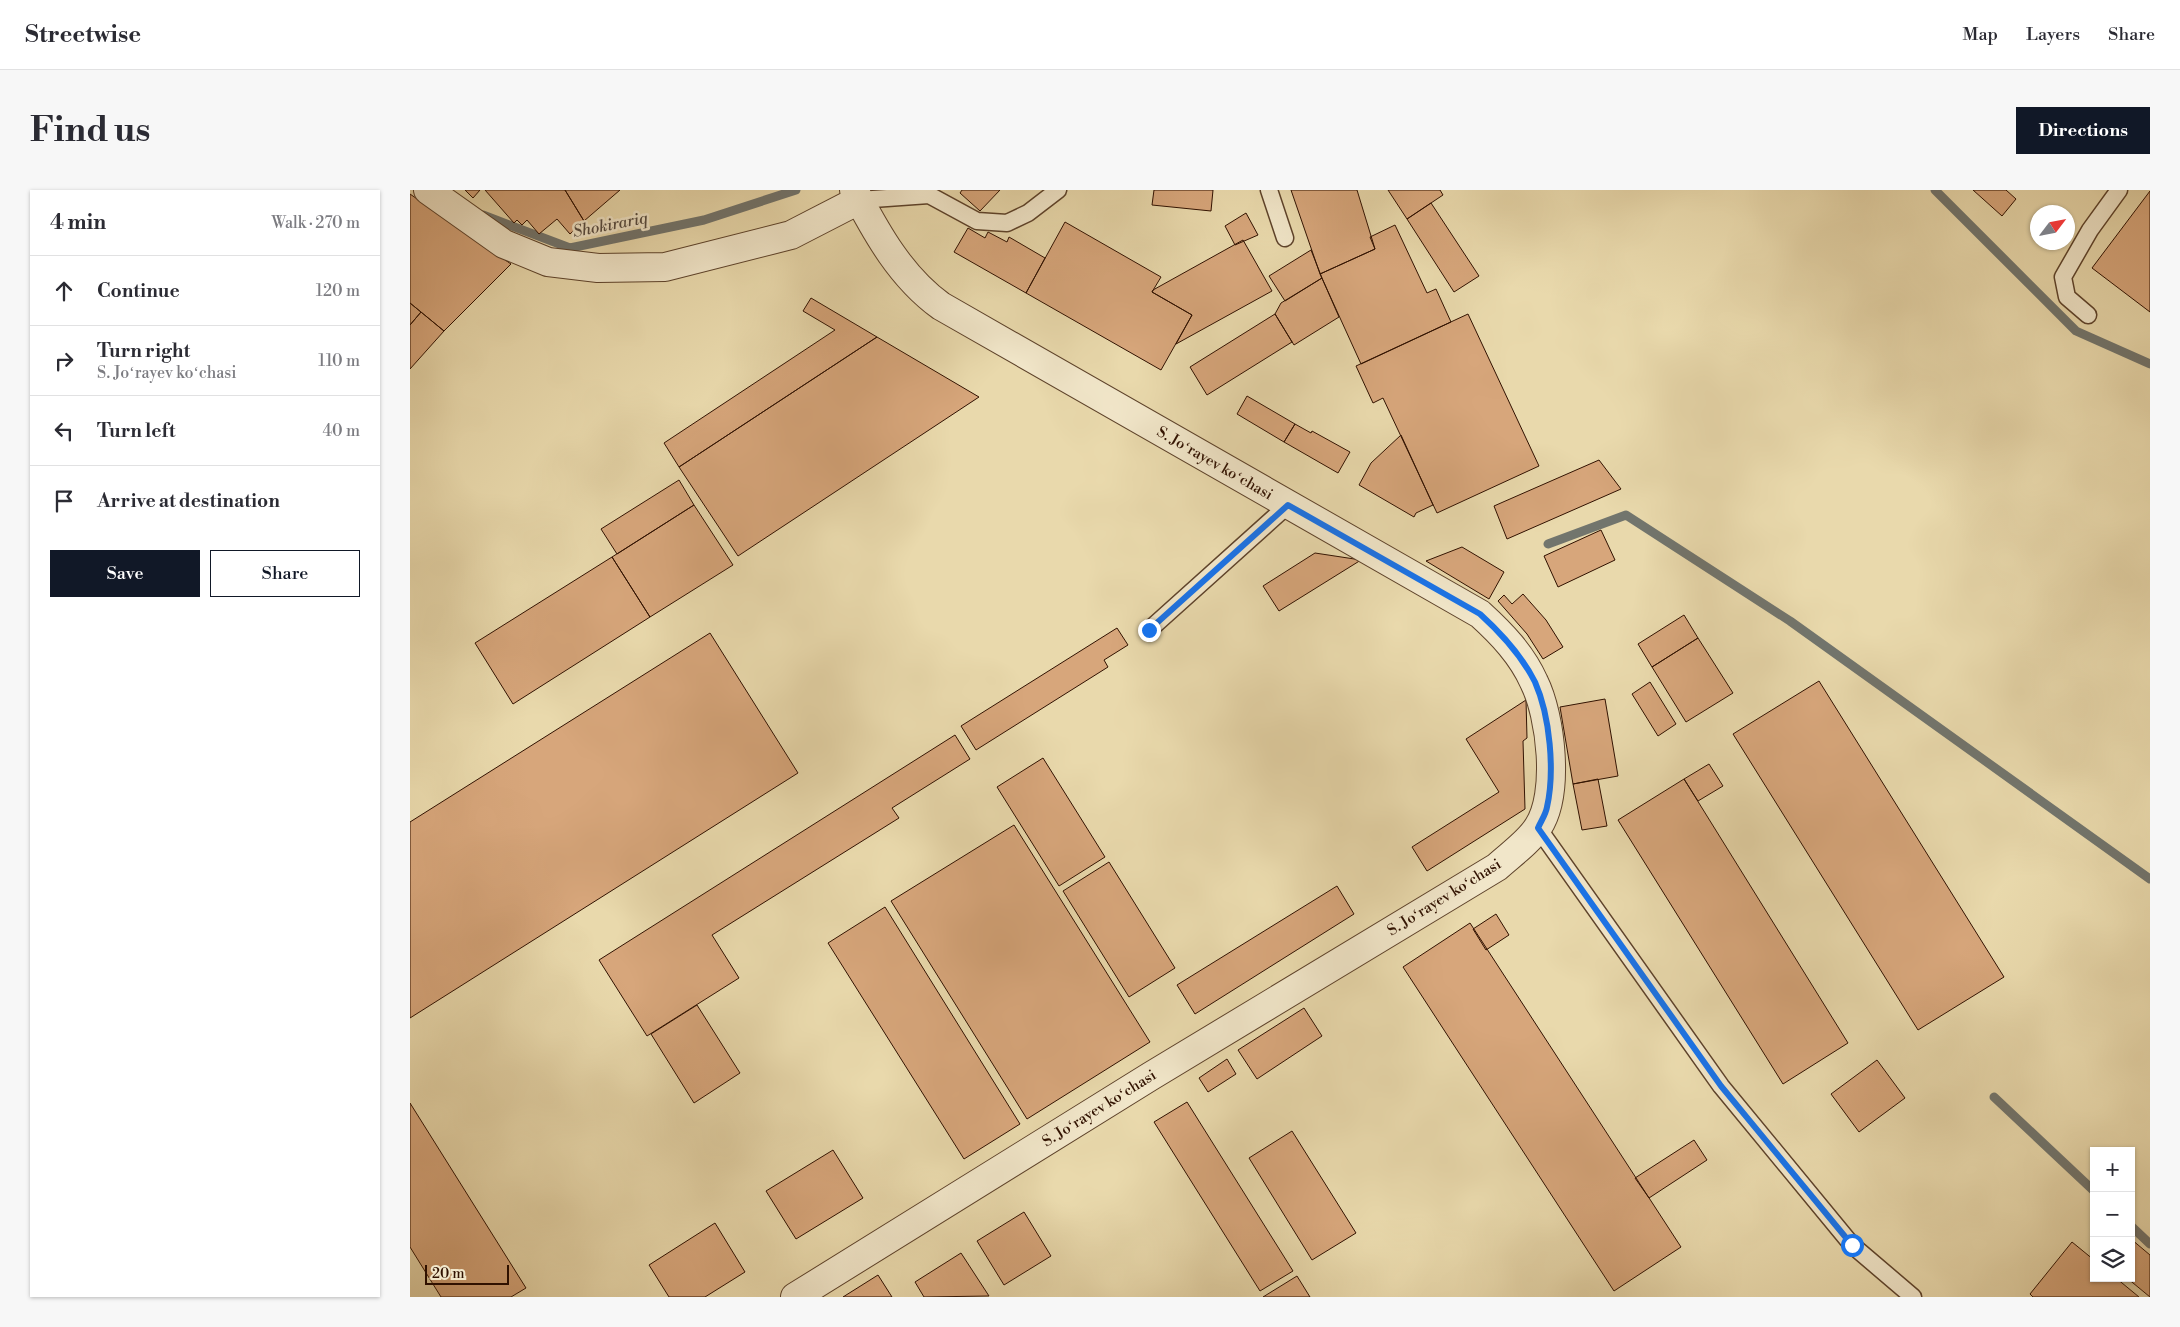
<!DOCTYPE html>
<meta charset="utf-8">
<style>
:root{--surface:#fff;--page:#f7f7f7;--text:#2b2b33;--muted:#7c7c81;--line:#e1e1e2;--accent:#111827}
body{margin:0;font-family:"Libre Bodoni",serif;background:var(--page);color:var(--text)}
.controls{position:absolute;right:15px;bottom:15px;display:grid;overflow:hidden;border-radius:0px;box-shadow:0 1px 4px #0004}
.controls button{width:45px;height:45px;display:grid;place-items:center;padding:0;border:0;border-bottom:1px solid var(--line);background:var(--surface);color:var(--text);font:25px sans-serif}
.compass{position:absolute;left:1620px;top:15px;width:45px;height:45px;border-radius:50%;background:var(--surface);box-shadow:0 1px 4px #0004;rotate:58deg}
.scale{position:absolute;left:15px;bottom:12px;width:84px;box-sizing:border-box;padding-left:5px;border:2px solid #301100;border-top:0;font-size:14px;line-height:18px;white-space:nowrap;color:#301100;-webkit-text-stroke:4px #f1e6c9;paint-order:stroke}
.stop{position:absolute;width:15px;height:15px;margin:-11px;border:4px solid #1a73e8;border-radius:50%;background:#fff}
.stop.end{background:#1a73e8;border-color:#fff;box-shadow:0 1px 5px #0008}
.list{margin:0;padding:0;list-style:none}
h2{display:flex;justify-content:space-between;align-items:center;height:65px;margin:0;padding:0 20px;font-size:21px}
h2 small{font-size:16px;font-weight:400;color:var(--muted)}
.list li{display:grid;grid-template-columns:32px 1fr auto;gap:15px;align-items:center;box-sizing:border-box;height:70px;padding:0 20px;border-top:1px solid var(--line)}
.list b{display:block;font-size:19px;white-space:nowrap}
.list p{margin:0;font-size:16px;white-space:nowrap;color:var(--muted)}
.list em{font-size:16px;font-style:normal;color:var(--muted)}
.actions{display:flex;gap:10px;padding:15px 20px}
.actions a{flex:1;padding:11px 0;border:1px solid var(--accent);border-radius:0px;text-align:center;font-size:18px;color:var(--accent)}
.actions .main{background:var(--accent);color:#fff}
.icon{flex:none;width:28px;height:28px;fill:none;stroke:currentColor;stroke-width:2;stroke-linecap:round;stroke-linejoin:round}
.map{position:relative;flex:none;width:1740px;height:1107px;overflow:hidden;border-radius:0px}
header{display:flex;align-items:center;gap:30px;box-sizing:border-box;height:70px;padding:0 25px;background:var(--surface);border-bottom:1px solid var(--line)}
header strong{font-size:24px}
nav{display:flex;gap:28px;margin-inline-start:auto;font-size:18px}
.intro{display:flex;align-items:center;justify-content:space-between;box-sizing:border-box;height:120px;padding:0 30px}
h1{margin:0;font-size:35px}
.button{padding:12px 22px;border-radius:0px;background:var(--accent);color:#fff;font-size:18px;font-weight:700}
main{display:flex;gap:30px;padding:0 30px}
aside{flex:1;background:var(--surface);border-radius:0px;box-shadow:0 1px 4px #0004}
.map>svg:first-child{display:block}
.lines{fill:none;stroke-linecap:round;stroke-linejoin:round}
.stream{stroke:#72756d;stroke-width:9}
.building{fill:#d7a67b;stroke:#301100}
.lane-casing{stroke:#5e432b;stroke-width:19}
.street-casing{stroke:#5e432b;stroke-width:30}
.lane{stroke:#f1e6c9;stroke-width:16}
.street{stroke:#f1e6c9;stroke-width:28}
.route{stroke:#1a73e8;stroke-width:6}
.labels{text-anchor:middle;stroke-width:5;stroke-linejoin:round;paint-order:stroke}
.street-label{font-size:15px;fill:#301100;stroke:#f1e6c9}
.water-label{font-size:16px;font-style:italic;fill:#564b40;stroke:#f1e6c9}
</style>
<header>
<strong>Streetwise</strong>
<nav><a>Map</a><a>Layers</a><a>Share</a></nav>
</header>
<div class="intro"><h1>Find us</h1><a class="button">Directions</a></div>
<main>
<aside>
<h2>4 min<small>Walk · 270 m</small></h2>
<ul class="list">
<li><svg class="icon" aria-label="ahead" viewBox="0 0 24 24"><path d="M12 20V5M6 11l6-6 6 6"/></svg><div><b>Continue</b></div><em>120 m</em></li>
<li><svg class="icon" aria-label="right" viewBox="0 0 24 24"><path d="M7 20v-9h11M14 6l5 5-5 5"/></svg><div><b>Turn right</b><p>S. Joʻrayev koʻchasi</p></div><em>110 m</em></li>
<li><svg class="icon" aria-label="left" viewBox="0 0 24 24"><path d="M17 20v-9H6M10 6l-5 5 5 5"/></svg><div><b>Turn left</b></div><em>40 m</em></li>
<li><svg class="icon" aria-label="arrive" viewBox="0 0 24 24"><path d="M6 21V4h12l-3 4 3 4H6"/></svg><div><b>Arrive at destination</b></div></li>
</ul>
<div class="actions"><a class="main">Save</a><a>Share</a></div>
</aside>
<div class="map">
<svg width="1740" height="1107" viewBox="0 0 1740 1107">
<rect width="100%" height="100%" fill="#e9d9ac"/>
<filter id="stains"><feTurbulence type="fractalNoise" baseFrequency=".004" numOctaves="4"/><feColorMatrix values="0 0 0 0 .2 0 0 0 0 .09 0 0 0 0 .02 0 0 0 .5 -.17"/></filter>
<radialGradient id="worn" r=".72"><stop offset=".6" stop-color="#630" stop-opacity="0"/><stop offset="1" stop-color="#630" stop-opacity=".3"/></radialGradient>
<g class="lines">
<path class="stream" d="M1525,0L1666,141L1740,174
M73,25L160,58L294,30L386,0
M1138,354L1216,325L1380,431L1740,689
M1584,907L1684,1001
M1721,1036L1740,1054"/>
</g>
<path class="building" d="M55,0H70L63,8Z
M75,0H155L174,31L160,44L147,29L129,44L117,30L112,35L107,30L104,33Z
M155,0H210L174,31Z
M552,0H590L570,21L550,3Z
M744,0H803L801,21L742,15Z
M881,0H947L965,59L910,84Z
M978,0H1030L1033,5L997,29Z
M1563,0H1596L1606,9L1592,26Z
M1740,1V122L1682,78Z
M0,4L101,74L34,141L0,113Z
M1021,13L1069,86L1044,102L997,29Z
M836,23L848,45L825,55L815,36Z
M655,32L751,87L742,102L782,125L751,180L616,103Z
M985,35L1017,103L1026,99L1041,132L951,174L910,84L965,59L960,47Z
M558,38L575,48L578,42L597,52L599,47L635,68L616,103L544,62Z
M833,50L862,101L766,154L782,125L742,102L743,100Z
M901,60L912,88L875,111L859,86Z
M912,88L929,127L884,155L865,124L871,113Z
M401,108L467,147L269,277L254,253L425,140L393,121Z
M0,113L11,122L0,135Z
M11,122L34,141L0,179V135Z
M865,124L882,152L797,205L780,177Z
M1058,124L1129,276L1027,323L973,208L963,213L946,176Z
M467,147L569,207L328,366L269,277Z
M837,206L885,234L874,252L827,224Z
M885,234L901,243L902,241L940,262L928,283L874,252Z
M991,245L1023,315L1006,323L1004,327L949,295L961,273Z
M1189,270L1211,299L1097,349L1084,316Z
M269,290L284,315L207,364L191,339Z
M284,315L323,375L240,427L202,367Z
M1191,340L1205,370L1148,397L1134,366Z
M1052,357L1094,382L1079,409L1016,371Z
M905,363L951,370L869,421L853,396Z
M202,367L240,427L103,514L65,453Z
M1113,404L1136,430L1153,457L1133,469L1117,444L1088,411L1094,405L1102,414Z
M1274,425L1288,448L1242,477L1228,454Z
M707,438L718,455L694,470L698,477L566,560L551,536Z
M300,443L388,583L0,828V632Z
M1288,448L1323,503L1276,532L1242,477Z
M1409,491L1594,787L1508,840L1323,544Z
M1240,492L1266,534L1248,546L1222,504Z
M1195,509L1208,586L1163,594L1150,517Z
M1116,510L1117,548L1113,551L1115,619L1017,681L1002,657L1089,602L1056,549Z
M545,545L560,569L482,618L489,628L302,745L329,788L237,846L189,770Z
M633,568L695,667L649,696L587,597Z
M1299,574L1313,596L1288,611L1274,589Z
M1188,589L1197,636L1172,640L1163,594Z
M1274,589L1438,853L1373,894L1208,630Z
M604,635L740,852L617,929L481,711Z
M699,672L765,778L719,807L653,701Z
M927,696L944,724L785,824L767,795Z
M475,717L610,934L554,969L418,753Z
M1086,724L1099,745L1076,760L1063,739Z
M1060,733L1271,1057L1204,1101L993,777Z
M287,815L330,883L284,913L241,844Z
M894,818L912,846L847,889L828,860Z
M817,869L826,884L798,902L789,888Z
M1467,870L1495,908L1449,942L1421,904Z
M777,912L883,1081L850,1101L744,932Z
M0,913L116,1098L101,1107H31L0,1057Z
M882,941L946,1043L902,1070L839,968Z
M1284,950L1297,970L1239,1008L1225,988Z
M423,960L453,1008L386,1049L356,1001Z
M614,1022L641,1066L594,1095L567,1051Z
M305,1033L335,1082L295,1107H259L239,1075Z
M1721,1049L1740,1065V1107L1717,1088H1721Z
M1662,1052L1684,1070V1088H1706L1729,1107H1623L1620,1104Z
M551,1063L579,1106L514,1107L505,1092Z
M468,1085L482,1107H433Z
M887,1086L900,1107H853Z"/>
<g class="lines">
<defs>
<path id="lane" d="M859,0L875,48
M449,10L519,5L567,31L597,33L618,23L648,0
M1678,125L1657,107L1653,87L1680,40L1709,0
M739,440L878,315
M1128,638L1311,896L1442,1055L1503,1107"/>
<path id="street" d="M18,0L94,54L138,72L188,78L255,77L381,45L449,10
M385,1107L741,886L1087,677C1100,665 1119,652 1128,637C1150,604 1141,526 1124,492C1112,465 1092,444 1070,424L531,116C491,87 467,44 444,0"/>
</defs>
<use href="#lane" class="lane-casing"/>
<use href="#street" class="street-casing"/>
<use href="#lane" class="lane"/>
<use href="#street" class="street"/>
</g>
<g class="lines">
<path class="route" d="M739,440L878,315L1070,424C1092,444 1112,466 1125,492C1140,526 1145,581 1137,617C1136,624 1131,631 1128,638L1311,896L1442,1055"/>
</g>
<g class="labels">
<g class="street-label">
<text transform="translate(805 273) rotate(30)" y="5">S. Joʻrayev koʻchasi</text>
<text transform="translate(1034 707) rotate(-32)" y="5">S. Joʻrayev koʻchasi</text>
<text transform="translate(689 918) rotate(-32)" y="5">S. Joʻrayev koʻchasi</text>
</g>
<g class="water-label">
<text transform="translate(200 34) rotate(-11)" y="6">Shokirariq</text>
</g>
</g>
<rect width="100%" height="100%" filter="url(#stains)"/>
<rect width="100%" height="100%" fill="url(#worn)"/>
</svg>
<div class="controls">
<button>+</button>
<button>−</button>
<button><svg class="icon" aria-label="layers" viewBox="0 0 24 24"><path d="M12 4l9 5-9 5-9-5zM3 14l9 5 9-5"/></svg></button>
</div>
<svg class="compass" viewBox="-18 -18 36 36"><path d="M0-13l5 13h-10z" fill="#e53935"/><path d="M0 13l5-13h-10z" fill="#7c7c81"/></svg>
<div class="scale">20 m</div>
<div class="stop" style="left:1442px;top:1055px"></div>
<div class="stop end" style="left:739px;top:440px"></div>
</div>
</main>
